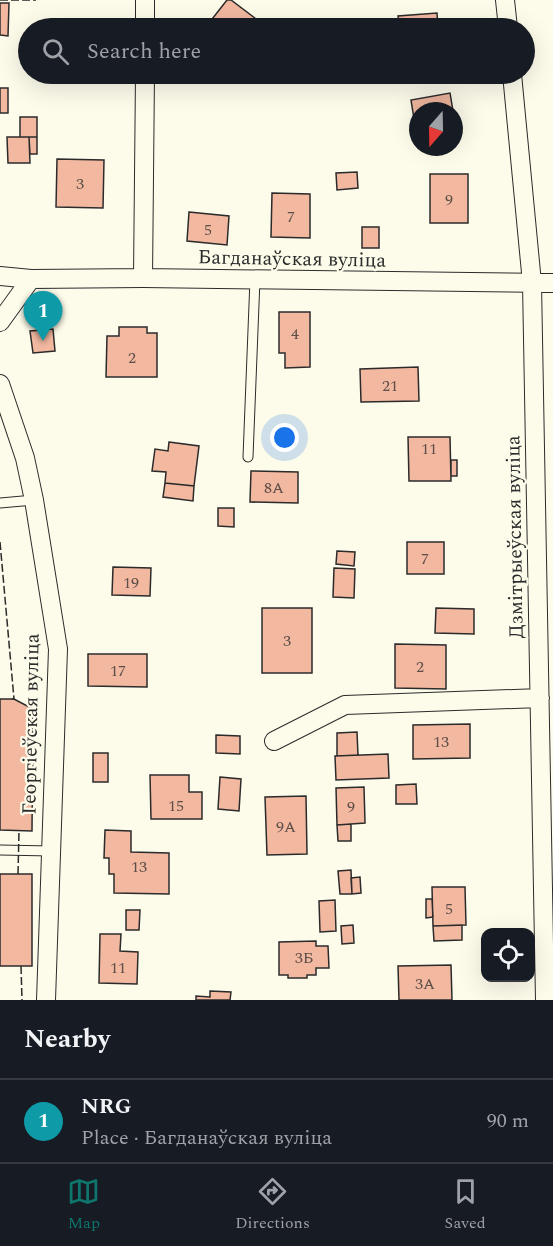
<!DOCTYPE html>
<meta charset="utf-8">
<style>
:root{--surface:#171b24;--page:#242831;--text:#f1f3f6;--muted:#9ea1a6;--line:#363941;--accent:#0f766e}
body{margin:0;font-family:Spectral,serif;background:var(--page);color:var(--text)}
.controls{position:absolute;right:18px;bottom:18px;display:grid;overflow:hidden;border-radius:12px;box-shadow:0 6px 24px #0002}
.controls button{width:54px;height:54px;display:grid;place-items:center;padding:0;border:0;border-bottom:2px solid var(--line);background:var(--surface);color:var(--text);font:30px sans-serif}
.compass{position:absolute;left:409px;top:102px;width:54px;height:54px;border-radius:50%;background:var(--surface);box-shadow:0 6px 24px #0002;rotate:200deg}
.you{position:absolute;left:285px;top:438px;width:21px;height:21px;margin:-15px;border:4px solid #fff;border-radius:50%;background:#1a73e8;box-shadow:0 0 0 9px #1a73e833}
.badge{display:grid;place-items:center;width:39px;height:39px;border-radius:50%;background:var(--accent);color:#fff;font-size:20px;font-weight:700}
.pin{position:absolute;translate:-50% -50px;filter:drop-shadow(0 2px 3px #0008)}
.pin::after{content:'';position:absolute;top:32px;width:21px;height:18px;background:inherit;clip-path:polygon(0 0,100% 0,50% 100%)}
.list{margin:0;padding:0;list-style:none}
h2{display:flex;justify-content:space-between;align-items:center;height:78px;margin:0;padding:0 24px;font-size:26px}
h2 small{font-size:20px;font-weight:400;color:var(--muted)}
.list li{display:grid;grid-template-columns:39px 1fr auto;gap:18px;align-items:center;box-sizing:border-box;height:84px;padding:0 24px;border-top:2px solid var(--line)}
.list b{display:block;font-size:22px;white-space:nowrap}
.list p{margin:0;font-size:20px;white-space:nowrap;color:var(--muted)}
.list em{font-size:20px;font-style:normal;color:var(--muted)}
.icon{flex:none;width:33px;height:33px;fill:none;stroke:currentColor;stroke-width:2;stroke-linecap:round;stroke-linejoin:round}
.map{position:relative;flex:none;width:553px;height:1000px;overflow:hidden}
.search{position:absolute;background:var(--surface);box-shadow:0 6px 24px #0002;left:18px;right:18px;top:18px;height:66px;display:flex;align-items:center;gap:15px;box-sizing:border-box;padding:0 21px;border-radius:33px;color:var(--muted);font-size:22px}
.sheet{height:162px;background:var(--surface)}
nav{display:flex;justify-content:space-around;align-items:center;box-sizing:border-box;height:84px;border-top:2px solid var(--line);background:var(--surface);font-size:16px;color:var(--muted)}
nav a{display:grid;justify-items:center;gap:3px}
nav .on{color:var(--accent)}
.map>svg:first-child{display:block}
.building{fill:#f2b8a0;stroke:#2b2b2b;stroke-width:1.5}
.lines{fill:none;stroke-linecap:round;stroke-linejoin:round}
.lane-casing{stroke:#2b2b2b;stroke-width:11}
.street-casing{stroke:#2b2b2b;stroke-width:20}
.lane{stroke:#fdfbea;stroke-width:9}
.street{stroke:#fdfbea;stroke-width:18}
.fence{stroke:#2b2b2b;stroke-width:1.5;stroke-dasharray:8 3;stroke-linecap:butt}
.labels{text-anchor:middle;stroke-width:4.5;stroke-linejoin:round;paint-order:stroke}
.number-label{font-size:16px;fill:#5d4e48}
.street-label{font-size:20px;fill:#2b2b2b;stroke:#fdfbea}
</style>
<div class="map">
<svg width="553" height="1000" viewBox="0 0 553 1000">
<rect width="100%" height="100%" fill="#fdfbea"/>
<path class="building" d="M227,0H231L268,28H205Z
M0,3H9L8,36L0,35Z
M437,13L438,28H400L398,16Z
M0,88H8V113H0Z
M450,93L453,111H418L417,137L411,100Z
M20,117H37V137H20Z
M7,137H29L30,163H8Z
M29,137H37V154H30Z
M57,159L104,160L103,208L56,207Z
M357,172L358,188L337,190L336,173Z
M430,174H468V223H430Z
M272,193L310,194V238L271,237Z
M189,212L229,216L227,245L187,241Z
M362,227H379V248H362Z
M279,312H310V367L285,368V353H279Z
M119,327H147V333H157V377H106L107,336H119Z
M53,329L55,351L33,353L30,331Z
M418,367L419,401L361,402L360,369Z
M408,437H450L451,481H409Z
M169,442L199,446L194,486L165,483L166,472L152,471L155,449L168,451Z
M451,460H457V476H451Z
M251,471L298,472V503L250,502Z
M165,483L194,486L193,501L163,497Z
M218,508H234V527L218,526Z
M407,542H444V574H407Z
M337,551L355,552L354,566L336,564Z
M113,567L151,568L150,596L112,595Z
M334,568L355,569L354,598L333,597Z
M262,608H312V673H262Z
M436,608L474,609V634L435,633Z
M395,644L446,645V689L395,688Z
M88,654H147V687L88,686Z
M0,699H14L33,709L32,831L0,830Z
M470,724V758L413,759V725Z
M357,732L358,755L337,756V733Z
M216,735L240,736V754L216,753Z
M93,753H108V782H93Z
M388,754L389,778L336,780L335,756Z
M150,775H189V792H202V819H151Z
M220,777L241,779L239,811L218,809Z
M416,784L417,804H396V785Z
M364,787L365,823L337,825L336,788Z
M306,796L307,854L267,855L265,797Z
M351,824V841H338L337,825Z
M105,830L131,831V852L169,853V894L114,893V874H109V858H104Z
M351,870L352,894H340L338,871Z
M0,874H32V966H0Z
M360,877L361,893L352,894L351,878Z
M432,887H465L466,925L433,926Z
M426,899H432L433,917L426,918Z
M335,900L336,931L320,932L319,901Z
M126,910H140L139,930H126Z
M353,925L354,943L342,944L341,926Z
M462,925V940L434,941L433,926Z
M100,934H121L120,951L138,952L137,984L99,983Z
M316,941V946H328L329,968H316V975H307V978H288V975H279V942Z
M451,965L452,1000H399L398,966Z
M210,991L231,992L230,1000H196V996L210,997Z"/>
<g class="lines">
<defs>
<path id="lane" d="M248,457L255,279
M0,503L34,500
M0,850L51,851"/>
<path id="street" d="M505,0L508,28
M145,28V0
M512,74L532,283L545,1000
M0,276L31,279L143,278L553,283
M143,278L145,74
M0,322L31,279
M0,384L25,458L34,500L58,649L46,1000
M274,741L345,705L540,698"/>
</defs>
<use href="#lane" class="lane-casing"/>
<use href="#street" class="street-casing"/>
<use href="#lane" class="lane"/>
<use href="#street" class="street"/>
<path class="fence" d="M0,0H36
M0,542L14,699H12
M18,874L19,831
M21,966L22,1000"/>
</g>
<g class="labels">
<g class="number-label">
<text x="80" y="189">3</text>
<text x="449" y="205">9</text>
<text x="291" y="222">7</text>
<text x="208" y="235">5</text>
<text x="295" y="339">4</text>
<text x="132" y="363">2</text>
<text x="390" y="391">21</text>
<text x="429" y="454">11</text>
<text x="274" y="493">8А</text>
<text x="425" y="564">7</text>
<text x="131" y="588">19</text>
<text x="287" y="646">3</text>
<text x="420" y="672">2</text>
<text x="118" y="676">17</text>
<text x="441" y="747">13</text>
<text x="176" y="811">15</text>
<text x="351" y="812">9</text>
<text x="286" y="832">9А</text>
<text x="139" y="872">13</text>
<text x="449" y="914">5</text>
<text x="304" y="963">3Б</text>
<text x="118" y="973">11</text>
<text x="425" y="989">3А</text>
</g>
<g class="street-label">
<text transform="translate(292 258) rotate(1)" y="7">Багданаўская вуліца</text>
<text transform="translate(514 537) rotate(-91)" y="7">Дзмітрыеўская вуліца</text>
<text transform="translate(30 724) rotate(-89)" y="7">Георгіеўская вуліца</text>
</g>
</g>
</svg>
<div class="controls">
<button><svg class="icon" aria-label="locate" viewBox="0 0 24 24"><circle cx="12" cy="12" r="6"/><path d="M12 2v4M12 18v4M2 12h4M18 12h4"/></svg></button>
</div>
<svg class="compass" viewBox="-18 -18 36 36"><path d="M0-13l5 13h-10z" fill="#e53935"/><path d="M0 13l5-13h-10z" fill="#9ea1a6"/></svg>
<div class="you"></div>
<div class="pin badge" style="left:43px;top:341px;background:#0f9aa8">1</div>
<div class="search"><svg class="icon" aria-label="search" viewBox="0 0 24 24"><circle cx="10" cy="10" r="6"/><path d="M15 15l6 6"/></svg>Search here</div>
</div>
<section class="sheet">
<h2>Nearby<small></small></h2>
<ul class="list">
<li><span class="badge" style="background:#0f9aa8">1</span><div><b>NRG</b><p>Place · Багданаўская вуліца</p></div><em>90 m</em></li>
</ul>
</section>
<nav>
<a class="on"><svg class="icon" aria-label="map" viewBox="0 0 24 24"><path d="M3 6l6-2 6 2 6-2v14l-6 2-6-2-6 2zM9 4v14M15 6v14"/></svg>Map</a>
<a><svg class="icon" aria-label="directions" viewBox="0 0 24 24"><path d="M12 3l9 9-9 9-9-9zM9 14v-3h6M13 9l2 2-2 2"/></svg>Directions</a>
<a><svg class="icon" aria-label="saved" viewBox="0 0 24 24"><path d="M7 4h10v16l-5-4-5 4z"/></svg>Saved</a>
</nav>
